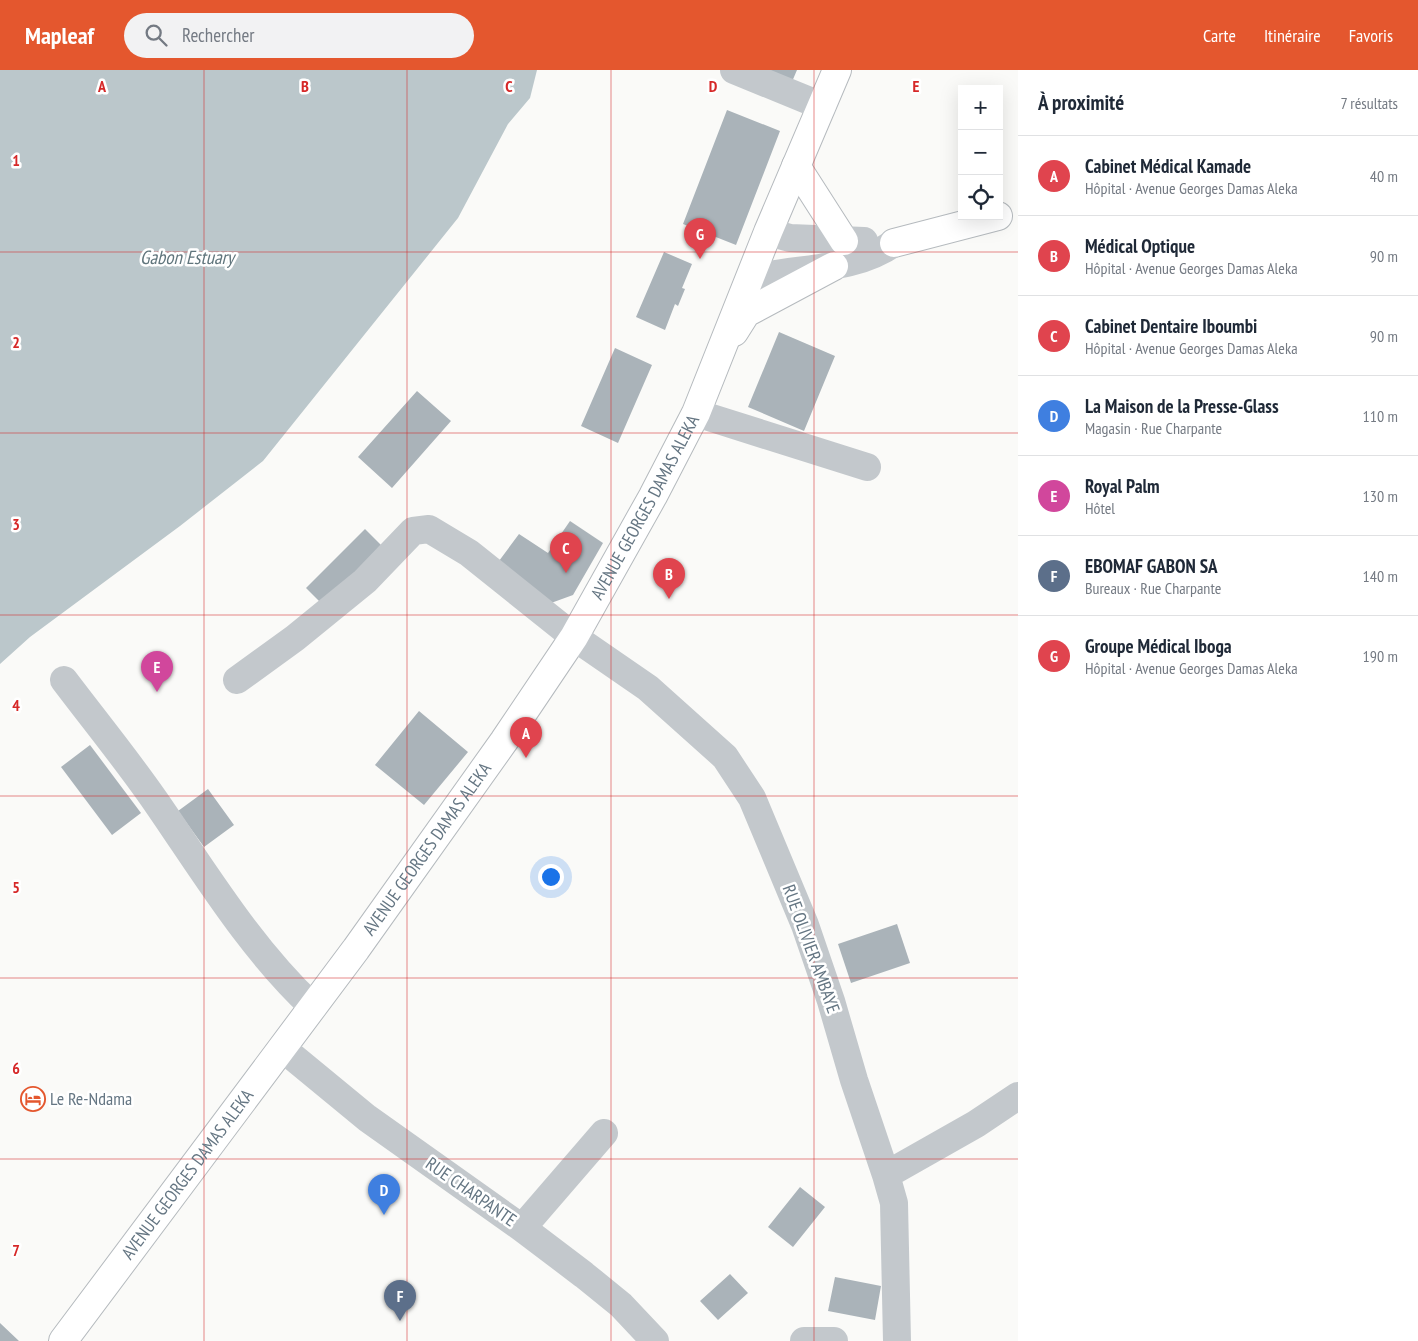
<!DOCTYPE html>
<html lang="fr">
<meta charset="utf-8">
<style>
:root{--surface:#fff;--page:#f2f2f3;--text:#1f2937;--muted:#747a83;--line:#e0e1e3;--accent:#e4572e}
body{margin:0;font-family:"PT Sans Narrow",sans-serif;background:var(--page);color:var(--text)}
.controls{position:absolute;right:15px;top:15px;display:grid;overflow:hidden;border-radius:0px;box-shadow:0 5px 20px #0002}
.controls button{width:45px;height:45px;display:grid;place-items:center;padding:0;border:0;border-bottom:1px solid var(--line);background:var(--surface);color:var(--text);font:25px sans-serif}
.you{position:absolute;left:550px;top:806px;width:18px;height:18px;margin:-12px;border:4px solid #fff;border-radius:50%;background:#1a73e8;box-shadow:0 0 0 8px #1a73e833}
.badge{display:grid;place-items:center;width:32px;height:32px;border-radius:50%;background:var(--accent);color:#fff;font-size:16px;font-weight:700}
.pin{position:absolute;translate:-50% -41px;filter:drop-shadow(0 1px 2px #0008)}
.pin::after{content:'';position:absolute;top:26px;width:18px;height:15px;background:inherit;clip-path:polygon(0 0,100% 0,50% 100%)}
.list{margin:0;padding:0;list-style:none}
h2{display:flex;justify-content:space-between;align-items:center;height:65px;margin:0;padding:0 20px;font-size:21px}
h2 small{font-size:16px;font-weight:400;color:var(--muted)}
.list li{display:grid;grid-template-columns:32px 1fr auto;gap:15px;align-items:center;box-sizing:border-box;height:80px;padding:0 20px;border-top:1px solid var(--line)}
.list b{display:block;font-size:19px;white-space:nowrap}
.list p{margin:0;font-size:16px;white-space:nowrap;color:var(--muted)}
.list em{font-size:16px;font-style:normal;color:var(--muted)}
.icon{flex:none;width:28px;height:28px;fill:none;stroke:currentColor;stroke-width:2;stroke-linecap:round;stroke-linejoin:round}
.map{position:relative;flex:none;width:1018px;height:1271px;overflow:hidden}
header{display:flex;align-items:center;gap:30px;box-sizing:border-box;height:70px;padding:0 25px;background:var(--accent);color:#fff}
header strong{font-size:24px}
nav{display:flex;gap:28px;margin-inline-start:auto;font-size:18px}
.search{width:350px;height:45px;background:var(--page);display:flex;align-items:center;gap:12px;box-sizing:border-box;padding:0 18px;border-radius:28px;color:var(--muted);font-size:19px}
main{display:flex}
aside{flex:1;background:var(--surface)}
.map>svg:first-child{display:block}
.water{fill:#bbc7cb}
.building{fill:#aab3b9}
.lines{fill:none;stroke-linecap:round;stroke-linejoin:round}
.major-casing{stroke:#b5babe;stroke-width:30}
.minor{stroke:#c3c8cc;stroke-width:28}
.major{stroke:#fff;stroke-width:28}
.grid{fill:none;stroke:#d62828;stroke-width:1;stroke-opacity:0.55}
.labels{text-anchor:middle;stroke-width:5;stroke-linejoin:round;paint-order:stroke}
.street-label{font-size:18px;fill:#657683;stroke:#fff}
.poi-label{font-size:18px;fill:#657683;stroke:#fff;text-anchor:start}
.water-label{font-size:19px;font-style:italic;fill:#60757c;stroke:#fff}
.grid-label{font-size:16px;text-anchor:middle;font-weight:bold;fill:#d62828;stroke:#fff;stroke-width:5;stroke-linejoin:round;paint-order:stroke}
</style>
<header>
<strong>Mapleaf</strong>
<div class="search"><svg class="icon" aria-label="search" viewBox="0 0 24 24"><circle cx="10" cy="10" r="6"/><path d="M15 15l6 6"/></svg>Rechercher</div>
<nav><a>Carte</a><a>Itinéraire</a><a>Favoris</a></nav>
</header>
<main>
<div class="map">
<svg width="1018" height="1271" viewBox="0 0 1018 1271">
<rect width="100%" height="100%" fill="#fafaf8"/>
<path class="water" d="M0,0H537L530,28L508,54L458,148L263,391L180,456L30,567L0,594Z"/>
<path class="building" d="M756,0H797L791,14Z
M727,40L780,61L736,175L683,154Z
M664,182L692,194L682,218L685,219L678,236L675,234L665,260L636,247Z
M779,262L835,286L804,361L748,337Z
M615,278L652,295L618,373L581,356Z
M417,321L451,351L392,418L358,387Z
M570,451L603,473L573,525L551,533L496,495L519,464L548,483Z
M365,459L392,486L333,545L306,518Z
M419,641L468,682L424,735L375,695Z
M90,675L141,743L112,765L61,697Z
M208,719L234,755L204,777L178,741Z
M897,854L910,893L851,913L838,874Z
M800,1117L825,1137L793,1177L768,1157Z
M730,1204L748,1223L718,1250L700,1231Z
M835,1207L881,1216L875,1250L828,1241Z
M0,1253L19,1271H0Z"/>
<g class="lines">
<defs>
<g id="major">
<path d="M796,96L844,171"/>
<path d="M894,173L998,146"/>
<path d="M734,262L746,243L834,196"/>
<path id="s1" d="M63,1271L356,879L504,671L574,567L653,426L696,343L768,162L837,0"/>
</g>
</defs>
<use href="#major" class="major-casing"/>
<path class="minor" d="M734,0L822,36
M768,162L790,168L864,171
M750,209C796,197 853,202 894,173
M696,343L867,397
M64,610C95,651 127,690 156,732C205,803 250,878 313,937
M237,610L295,568L365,511L413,461L429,459L469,483L574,567L648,618L725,687L752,728L805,855L831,931L854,1010L886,1105L894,1133L897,1271
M282,978L367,1048L522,1158L584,1205L621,1235L655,1271
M886,1105L976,1054L1018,1026
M522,1158L604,1063
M804,1271H834"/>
<use href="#major" class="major"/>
</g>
<path class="grid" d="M204,0V1271M407,0V1271M611,0V1271M814,0V1271M0,182H1018M0,363H1018M0,545H1018M0,726H1018M0,908H1018M0,1089H1018"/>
<defs>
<symbol id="hotel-ring" viewBox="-11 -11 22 22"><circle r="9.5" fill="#fff" stroke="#e4572e" stroke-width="1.5"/><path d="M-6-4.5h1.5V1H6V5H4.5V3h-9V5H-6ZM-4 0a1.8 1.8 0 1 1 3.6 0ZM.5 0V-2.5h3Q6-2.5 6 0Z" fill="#e4572e"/></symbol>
</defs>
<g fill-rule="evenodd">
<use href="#hotel-ring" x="19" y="1015" width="28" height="28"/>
</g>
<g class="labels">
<g class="street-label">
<text dy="6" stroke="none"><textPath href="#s1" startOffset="1018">AVENUE GEORGES DAMAS ALEKA</textPath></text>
<text dy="6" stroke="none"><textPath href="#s1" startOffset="612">AVENUE GEORGES DAMAS ALEKA</textPath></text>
<text transform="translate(811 879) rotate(70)" y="6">RUE OLIVIER AMBAYE</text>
<text dy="6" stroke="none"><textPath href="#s1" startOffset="208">AVENUE GEORGES DAMAS ALEKA</textPath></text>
<text transform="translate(471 1122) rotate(35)" y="6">RUE CHARPANTE</text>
</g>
<g class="poi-label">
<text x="50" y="1035">Le Re-Ndama</text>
</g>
<g class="water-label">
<text x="187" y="194">Gabon Estuary</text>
</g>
</g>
<g class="grid-label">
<text x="102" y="22">A</text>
<text x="305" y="22">B</text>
<text x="509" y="22">C</text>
<text x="713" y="22">D</text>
<text x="916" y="22">E</text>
<text x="16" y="96">1</text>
<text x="16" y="278">2</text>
<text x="16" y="460">3</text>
<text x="16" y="641">4</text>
<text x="16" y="823">5</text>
<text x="16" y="1004">6</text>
<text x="16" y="1186">7</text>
</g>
</svg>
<div class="controls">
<button>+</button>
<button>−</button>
<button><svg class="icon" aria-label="locate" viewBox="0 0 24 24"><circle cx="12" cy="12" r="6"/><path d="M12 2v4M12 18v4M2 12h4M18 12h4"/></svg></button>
</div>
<div class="you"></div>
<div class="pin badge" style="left:526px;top:688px;background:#e0444e">A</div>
<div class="pin badge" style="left:669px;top:529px;background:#e0444e">B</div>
<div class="pin badge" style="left:566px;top:503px;background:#e0444e">C</div>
<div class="pin badge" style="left:384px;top:1145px;background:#3f7fe0">D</div>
<div class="pin badge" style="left:157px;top:622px;background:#d1479c">E</div>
<div class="pin badge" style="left:400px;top:1251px;background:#5c6f8a">F</div>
<div class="pin badge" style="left:700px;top:189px;background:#e0444e">G</div>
</div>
<aside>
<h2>À proximité<small>7 résultats</small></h2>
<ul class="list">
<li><span class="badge" style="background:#e0444e">A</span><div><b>Cabinet Médical Kamade</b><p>Hôpital · Avenue Georges Damas Aleka</p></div><em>40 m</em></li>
<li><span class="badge" style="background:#e0444e">B</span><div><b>Médical Optique</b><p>Hôpital · Avenue Georges Damas Aleka</p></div><em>90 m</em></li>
<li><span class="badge" style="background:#e0444e">C</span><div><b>Cabinet Dentaire Iboumbi</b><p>Hôpital · Avenue Georges Damas Aleka</p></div><em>90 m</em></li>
<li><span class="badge" style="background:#3f7fe0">D</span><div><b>La Maison de la Presse-Glass</b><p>Magasin · Rue Charpante</p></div><em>110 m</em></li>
<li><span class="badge" style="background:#d1479c">E</span><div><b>Royal Palm</b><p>Hôtel</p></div><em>130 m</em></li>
<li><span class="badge" style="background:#5c6f8a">F</span><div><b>EBOMAF GABON SA</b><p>Bureaux · Rue Charpante</p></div><em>140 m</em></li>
<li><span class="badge" style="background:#e0444e">G</span><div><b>Groupe Médical Iboga</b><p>Hôpital · Avenue Georges Damas Aleka</p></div><em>190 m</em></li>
</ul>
</aside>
</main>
